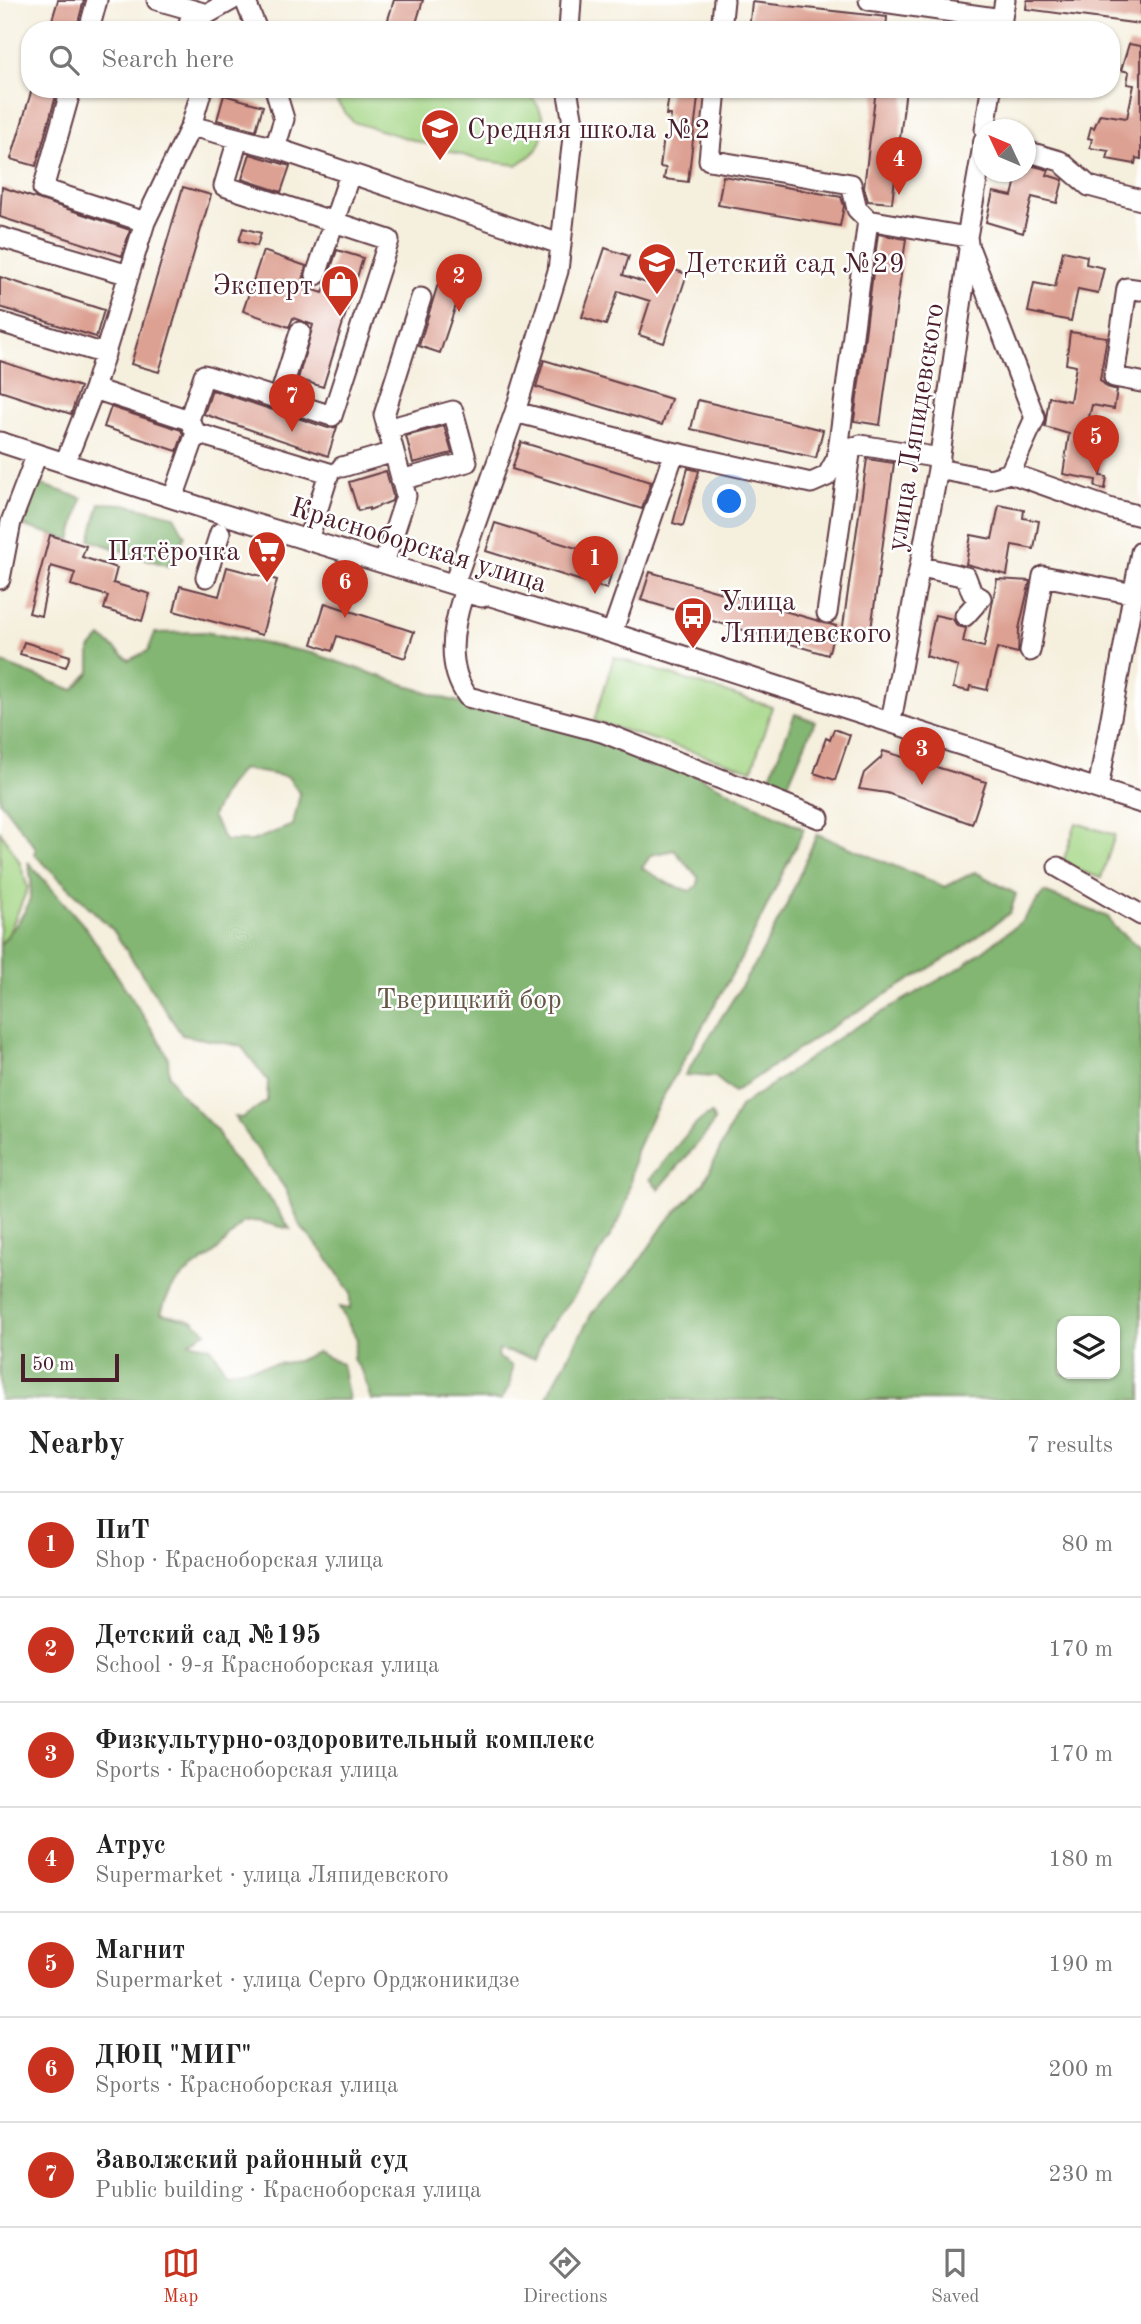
<!DOCTYPE html>
<meta charset="utf-8">
<style>
:root{--surface:#fff;--page:#f2f2f2;--text:#222;--muted:#767676;--line:#e0e0e0;--accent:#c8321e}
body{margin:0;font-family:"Old Standard TT",serif;background:var(--page);color:var(--text)}
.controls{position:absolute;right:21px;bottom:21px;display:grid;overflow:hidden;border-radius:14px;box-shadow:0 2px 5px #0004}
.controls button{width:63px;height:63px;display:grid;place-items:center;padding:0;border:0;border-bottom:2px solid var(--line);background:var(--surface);color:var(--text);font:35px sans-serif}
.compass{position:absolute;left:973px;top:119px;width:63px;height:63px;border-radius:50%;background:var(--surface);box-shadow:0 2px 5px #0004;rotate:314deg}
.scale{position:absolute;left:21px;bottom:18px;width:98px;box-sizing:border-box;padding-left:7px;border:4px solid #4a1f2b;border-top:0;font-size:19px;line-height:24px;white-space:nowrap;color:#4a1f2b;-webkit-text-stroke:5px #fff;paint-order:stroke}
.you{position:absolute;left:730px;top:502px;width:24px;height:24px;margin:-18px;border:5px solid #fff;border-radius:50%;background:#1a73e8;box-shadow:0 0 0 10px #1a73e833}
.badge{display:grid;place-items:center;width:46px;height:46px;border-radius:50%;background:var(--accent);color:#fff;font-size:23px;font-weight:700}
.pin{position:absolute;translate:-50% -58px;filter:drop-shadow(0 2px 4px #0008)}
.pin::after{content:'';position:absolute;top:37px;width:24px;height:21px;background:inherit;clip-path:polygon(0 0,100% 0,50% 100%)}
.list{margin:0;padding:0;list-style:none}
h2{display:flex;justify-content:space-between;align-items:center;height:91px;margin:0;padding:0 28px;font-size:30px}
h2 small{font-size:23px;font-weight:400;color:var(--muted)}
.list li{display:grid;grid-template-columns:46px 1fr auto;gap:21px;align-items:center;box-sizing:border-box;height:105px;padding:0 28px;border-top:2px solid var(--line)}
.list b{display:block;font-size:26px;white-space:nowrap}
.list p{margin:0;font-size:23px;white-space:nowrap;color:var(--muted)}
.list em{font-size:23px;font-style:normal;color:var(--muted)}
.icon{flex:none;width:38px;height:38px;fill:none;stroke:currentColor;stroke-width:2;stroke-linecap:round;stroke-linejoin:round}
.map{position:relative;flex:none;width:1141px;height:1400px;overflow:hidden}
.search{position:absolute;background:var(--surface);box-shadow:0 2px 5px #0004;left:21px;right:21px;top:21px;height:77px;display:flex;align-items:center;gap:18px;box-sizing:border-box;padding:0 24px;border-radius:28px;color:var(--muted);font-size:26px}
.sheet{height:826px;background:var(--surface)}
nav{display:flex;justify-content:space-around;align-items:center;box-sizing:border-box;height:98px;border-top:2px solid var(--line);background:var(--surface);font-size:19px;color:var(--muted)}
nav a{display:grid;justify-items:center;gap:4px}
nav .on{color:var(--accent)}
.map>svg:first-child{display:block}
.green{fill:#a3d584;stroke:#767a58;stroke-width:2}
.forest{fill:#82b672;stroke:#666a4e;stroke-width:2;fill-rule:evenodd}
.building{fill:#dda193}
.lines{fill:none;stroke-linecap:round;stroke-linejoin:round}
.minor-casing{stroke:#643e46;stroke-width:23}
.minor{stroke:#fff;stroke-width:19}
.labels{text-anchor:middle;stroke-width:5;stroke-linejoin:round;paint-order:stroke}
.poi-label{font-size:28px;fill:#4a1f2b;stroke:#fff;text-anchor:start}
.street-label{font-size:28px;fill:#4a1f2b;stroke:#fff}
.park-label{font-size:28px;fill:#655646;stroke:#fff}
</style>
<div class="map">
<svg width="1141" height="1400" viewBox="0 0 1141 1400">
<rect width="100%" height="100%" fill="#fff"/>
<filter id="ink" filterUnits="userSpaceOnUse"><feTurbulence type="fractalNoise" baseFrequency=".0143" numOctaves="2"/><feDisplacementMap in="SourceGraphic" scale="14" xChannelSelector="R" yChannelSelector="G"/><feConvolveMatrix kernelMatrix="1 2 1 2 8 2 1 2 1" color-interpolation-filters="sRGB"/></filter>
<filter id="wash" filterUnits="userSpaceOnUse"><feTurbulence type="fractalNoise" baseFrequency=".00686" numOctaves="4" result="noise"/><feDisplacementMap in="SourceGraphic" scale="28" xChannelSelector="R" yChannelSelector="G"/><feGaussianBlur stdDeviation="1.57" result="paint"/><feColorMatrix in="noise" values="0 0 0 0 0 0 0 0 0 0 0 0 0 0 0 0 0 1.4 0 .05"/><feComposite in="paint" operator="in"/></filter>
<g filter="url(#wash)">
<rect width="100%" height="100%" fill="#f5efdd"/>
<path class="green" d="M336,89H522C541,102 550,124 538,147C535,154 524,160 517,165L479,160L353,122L337,102Z
M614,657L772,707L752,770L594,721Z
M1076,823L1115,835L1101,878L1062,865Z
M0,831L19,861L28,888L8,935L0,945Z"/>
<path class="forest" d="M33,482L82,498L71,540L20,525Z
M100,503L125,504L174,516L185,536L168,566L90,540Z
M205,632L312,653L443,698L640,747L804,829L745,951L651,1118L636,1151L627,1201L618,1223L574,1296L543,1336L535,1358L499,1350L498,1357L512,1366L510,1386L501,1400H371L363,1373L353,1359L357,1339L339,1307L350,1309V1292L324,1253L300,1226L286,1190L235,1117L242,1118L267,1101L268,1081L241,1046L182,1035L113,930L34,854L36,848L0,801V662L73,690L90,672V649L101,637L129,660L148,651L155,633ZM242,769L288,777L300,794L293,825L252,841H225L212,816L227,787ZM674,850L698,877V885L690,891L671,885L642,868L651,855Z
M795,714L815,721L785,791L765,788Z
M817,834L945,887L975,872L1016,894L1010,913L955,953L838,1023L734,1092L715,1077L685,1075L759,958L787,904Z
M28,862L87,929L162,1045L168,1058L169,1075L178,1091L217,1131L230,1156L269,1197L290,1229L257,1221L243,1222C234,1232 224,1245 213,1254C184,1277 174,1274 161,1313L192,1320L206,1332L189,1342L211,1347L226,1371L297,1361L317,1352L342,1364L349,1400H0V945C24,914 38,903 28,862Z
M1044,892L1108,917L1114,927L1141,949V1400H545L592,1313L635,1268L666,1222L704,1183L740,1107L844,1034L963,966L1022,921ZM1062,1321H1115V1374H1062Z
M712,1114L714,1121L709,1130L659,1189L650,1179C663,1166 696,1116 712,1114Z"/>
<g id="blocks">
<path class="building" d="M58,0H84L76,30H49Z
M394,0H423L414,30L386,26Z
M1027,0H1141V24L1026,9Z
M752,2L887,17L886,30H749Z
M1129,44L1141,46V159L1136,158L1135,164L1107,159L1109,151L1090,148L1092,139L1088,138L1091,127L1094,128L1100,114L1127,118L1134,85L1127,84L1129,72L1121,70Z
M32,89H58L36,166L11,159Z
M670,89H699L688,182L664,179L666,168L660,167L664,137H669L671,115H666Z
M876,89H906L892,203L868,201L864,187Z
M224,95L263,106L256,130L217,120Z
M250,154L290,166L281,192L242,179Z
M1026,164L1049,170L1047,175L1063,180L1057,203L1032,197L1023,233L986,222L993,192L1012,196L1018,172H1026Z
M723,176L841,197L844,206L840,226L718,205Z
M2,187L130,230L122,256L0,217Z
M183,187L211,195L159,372L131,364Z
M243,228L261,233L257,246L239,241Z
M878,234L906,239L880,425L854,421Z
M605,248L629,256L623,275L655,286L662,266L687,274L664,343L639,335L650,301L618,291L606,325L582,317Z
M337,250L363,258L323,387L298,379L313,325L293,318L289,327L243,311L263,251L306,266L302,286L323,293Z
M1063,251L1087,256L1086,264L1104,268L1098,293L1078,289L1071,321L1028,312L1034,283L1055,287Z
M444,264L467,272L440,353L419,346Z
M0,277L104,310L96,337L0,307Z
M1070,332L1107,337L1100,380L1107,387L1117,390L1114,409L1092,405L1084,437L1107,442L1101,476L1107,477L1105,489L1095,487L1096,480L1063,474L1069,434L1045,427L1049,397L1070,401L1076,366L1066,364Z
M544,360L671,399L662,425L536,387Z
M0,361L80,387L71,414L0,391Z
M212,390L328,428L337,427L328,456L204,414Z
M698,400L823,430L816,458L691,429Z
M111,407L181,430L183,434L177,451L104,427Z
M444,426L452,453L413,463L406,436Z
M521,442L651,482L642,509L512,469Z
M867,459L894,463L870,637L842,633Z
M688,468L699,471L683,526L673,523Z
M386,471L393,496L392,501L369,510V508L358,511L349,482Z
M999,505L1024,510L1023,518L1039,521L1034,549L1012,545L1007,575L966,564L971,535L992,539Z
M495,523L615,560L607,589L486,551Z
M50,535L86,546L82,557L117,568L113,583L150,594L142,621L104,609L108,596L71,585L75,573L51,566L41,616L29,613Z
M227,567L277,580L262,635L174,611L180,586L219,596Z
M650,572L836,626L828,655L641,600Z
M997,579L1030,581L1019,629L1018,653L997,648L987,690L970,686L969,691L953,688L958,666L926,656L935,615L953,619L957,626L966,628L963,642L984,647Z
M325,603L414,632L405,658L337,636L332,651L312,644Z
M24,642L70,656L66,667L20,654Z
M834,729L850,735L835,780L814,773L826,738L830,740Z
M883,751L986,782L972,824L887,793L859,789L864,773L881,758Z"/>
</g>
</g>
<g filter="url(#ink)">
<use href="#blocks" fill-opacity="0" stroke="#643e46" stroke-width="2"/>
<g class="lines">
<defs>
<path id="minor" d="M157,0L207,14L232,0
M245,0L257,30
M869,0L1002,19
M89,30L97,0
M187,30L193,10
M569,30L571,0
M721,30L724,0
M1000,30L1005,0
M71,89L43,189L145,222
M716,89L709,160L851,184L857,209L868,220L967,237
M191,126L202,89
M985,130L991,89
M275,148L560,244
M1026,151L1060,161L1089,186L1141,200
M0,237L129,275
M970,250L1035,418L1010,473
M316,275L350,174
M1141,290L1127,288L1114,377L1141,382
M0,322L105,354
M94,389L189,420
M279,399L300,332
M515,412L663,450L811,483L827,476L837,458L860,445L940,458
M387,429L453,411L467,462L401,480
M196,433L329,473L308,540
M0,442L206,509L612,633L1141,803
M837,458L868,220
M65,463L94,389L145,222L191,126L275,148L284,119L275,89
M342,467L394,452L384,415L421,298
M938,469L990,479L1010,473L1112,509L1141,516
M173,498L196,433L189,420L204,375L332,416L389,240L224,186L238,139
M384,563L406,496L394,452
M922,567L966,577L972,593L981,598L965,616
M206,577L220,533
M0,579L11,522L37,454
M454,584L515,412L558,271L574,128L567,89
M482,597L467,593L463,595C452,629 446,667 468,697L602,732L819,818
M827,613L851,447
M612,633L674,453
M1030,651L1043,576L1134,594
M891,721L938,469L969,249L967,237L984,140
M1098,789L1141,552
M1058,867L1141,915"/>
</defs>
<use href="#minor" class="minor-casing"/>
<use href="#minor" class="minor"/>
</g>
</g>
<defs>
<symbol id="school-pin" viewBox="-11 -11 22 30"><path d="M0 17L-7.5 6A9.5 9.5 0 1 1 7.5 6Z" fill="#c8321e" stroke="#fff"/><path d="M0-5L7-2L0 1L-7-2ZM-4 1L0 2.5L4 1V4Q0 6-4 4Z" fill="#fff"/></symbol>
<symbol id="shop-pin" viewBox="-11 -11 22 30"><path d="M0 17L-7.5 6A9.5 9.5 0 1 1 7.5 6Z" fill="#c8321e" stroke="#fff"/><path d="M-5-2.5h2.3a2.7 3.5 0 0 1 5.4 0H5L5.5 6h-11ZM-1.5-2.5h3a1.5 2.3 0 0 0-3 0Z" fill="#fff"/></symbol>
<symbol id="supermarket-pin" viewBox="-11 -11 22 30"><path d="M0 17L-7.5 6A9.5 9.5 0 1 1 7.5 6Z" fill="#c8321e" stroke="#fff"/><path d="M-6-5.5h2.5l.6 2H6L4.5 2H-2.5L-4.4-4H-6ZM-1.5 3.2a1.3 1.3 0 1 0 .1 0ZM3 3.2a1.3 1.3 0 1 0 .1 0Z" fill="#fff"/></symbol>
<symbol id="bus-pin" viewBox="-11 -11 22 30"><path d="M0 17L-7.5 6A9.5 9.5 0 1 1 7.5 6Z" fill="#c8321e" stroke="#fff"/><path d="M-5-6H5V4H4V6H2V4H-2V6H-4V4H-5ZM-3.5-4V0h7V-4ZM-3.5 1.2v1.5H-2V1.2ZM2 1.2v1.5H3.5V1.2Z" fill="#fff"/></symbol>
</defs>
<g fill-rule="evenodd">
<use href="#school-pin" x="418" y="106" width="44" height="60"/>
<use href="#school-pin" x="635" y="240" width="44" height="60"/>
<use href="#shop-pin" x="318" y="262" width="44" height="60"/>
<use href="#supermarket-pin" x="245" y="528" width="44" height="60"/>
<use href="#bus-pin" x="671" y="594" width="44" height="60"/>
</g>
<g class="labels">
<g class="poi-label">
<text x="467" y="138">Средняя школа №2</text>
<text x="684" y="272">Детский сад №29</text>
<text x="313" y="294" text-anchor="end">Эксперт</text>
<text x="240" y="560" text-anchor="end">Пятёрочка</text>
<text x="720" y="610">Улица<tspan x="720" dy="32">Ляпидевского</tspan></text>
</g>
<g class="street-label">
<text transform="translate(914 427) rotate(-81)" y="10">улица Ляпидевского</text>
<text transform="translate(419 544) rotate(17)" y="10">Красноборская улица</text>
</g>
<g class="park-label">
<text x="469" y="1008">Тверицкий бор</text>
</g>
</g>
</svg>
<div class="controls">
<button><svg class="icon" aria-label="layers" viewBox="0 0 24 24"><path d="M12 4l9 5-9 5-9-5zM3 14l9 5 9-5"/></svg></button>
</div>
<svg class="compass" viewBox="-18 -18 36 36"><path d="M0-13l5 13h-10z" fill="#e53935"/><path d="M0 13l5-13h-10z" fill="#767676"/></svg>
<div class="scale">50 m</div>
<div class="you"></div>
<div class="pin badge" style="left:595px;top:594px">1</div>
<div class="pin badge" style="left:459px;top:312px">2</div>
<div class="pin badge" style="left:922px;top:785px">3</div>
<div class="pin badge" style="left:899px;top:195px">4</div>
<div class="pin badge" style="left:1096px;top:473px">5</div>
<div class="pin badge" style="left:345px;top:618px">6</div>
<div class="pin badge" style="left:292px;top:432px">7</div>
<div class="search"><svg class="icon" aria-label="search" viewBox="0 0 24 24"><circle cx="10" cy="10" r="6"/><path d="M15 15l6 6"/></svg>Search here</div>
</div>
<section class="sheet">
<h2>Nearby<small>7 results</small></h2>
<ul class="list">
<li><span class="badge">1</span><div><b>ПиТ</b><p>Shop · Красноборская улица</p></div><em>80 m</em></li>
<li><span class="badge">2</span><div><b>Детский сад №195</b><p>School · 9-я Красноборская улица</p></div><em>170 m</em></li>
<li><span class="badge">3</span><div><b>Физкультурно-оздоровительный комплекс</b><p>Sports · Красноборская улица</p></div><em>170 m</em></li>
<li><span class="badge">4</span><div><b>Атрус</b><p>Supermarket · улица Ляпидевского</p></div><em>180 m</em></li>
<li><span class="badge">5</span><div><b>Магнит</b><p>Supermarket · улица Серго Орджоникидзе</p></div><em>190 m</em></li>
<li><span class="badge">6</span><div><b>ДЮЦ &quot;МИГ&quot;</b><p>Sports · Красноборская улица</p></div><em>200 m</em></li>
<li><span class="badge">7</span><div><b>Заволжский районный суд</b><p>Public building · Красноборская улица</p></div><em>230 m</em></li>
</ul>
</section>
<nav>
<a class="on"><svg class="icon" aria-label="map" viewBox="0 0 24 24"><path d="M3 6l6-2 6 2 6-2v14l-6 2-6-2-6 2zM9 4v14M15 6v14"/></svg>Map</a>
<a><svg class="icon" aria-label="directions" viewBox="0 0 24 24"><path d="M12 3l9 9-9 9-9-9zM9 14v-3h6M13 9l2 2-2 2"/></svg>Directions</a>
<a><svg class="icon" aria-label="saved" viewBox="0 0 24 24"><path d="M7 4h10v16l-5-4-5 4z"/></svg>Saved</a>
</nav>
